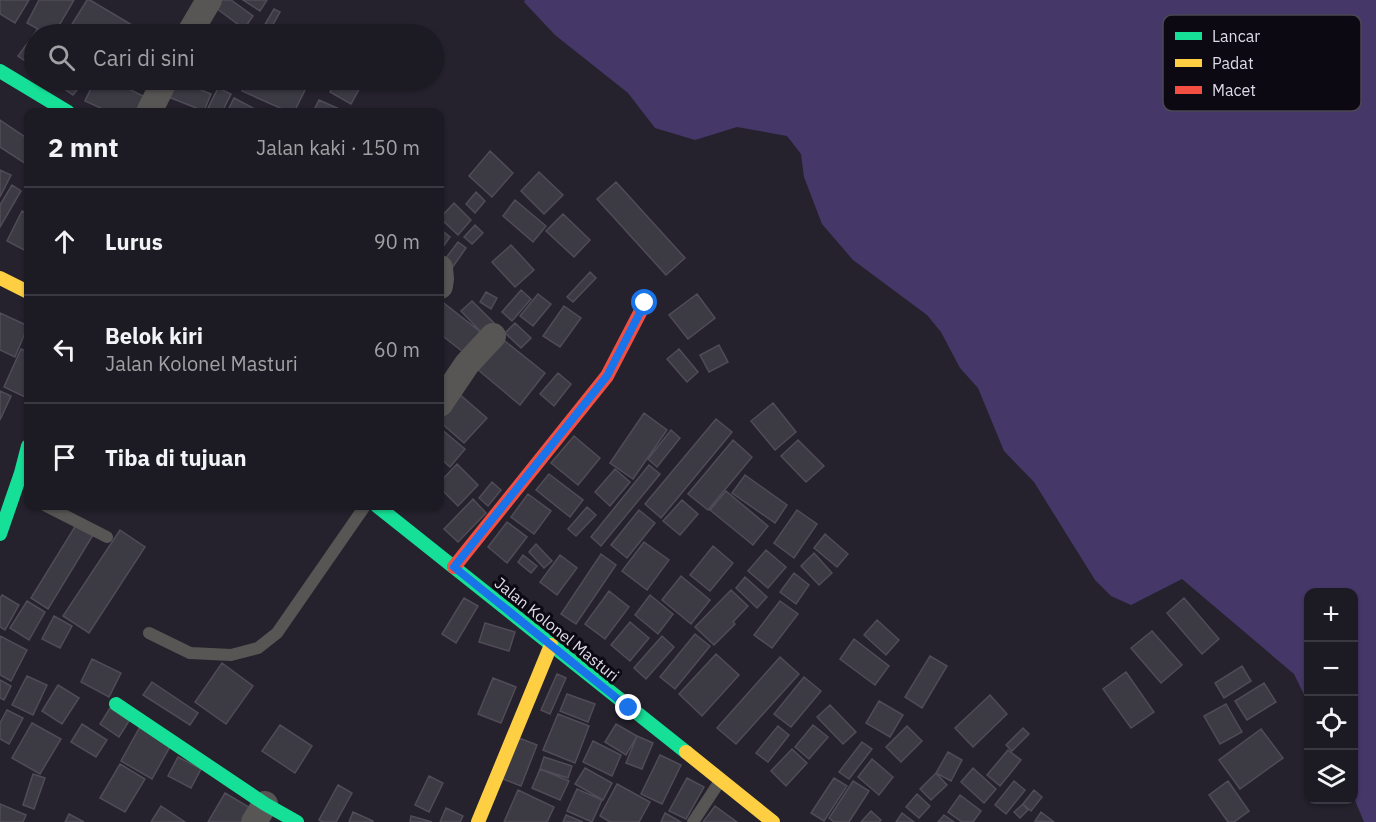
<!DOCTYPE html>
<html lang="id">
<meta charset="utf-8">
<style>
:root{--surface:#1c1a22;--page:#29272f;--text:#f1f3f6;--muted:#a0a1a5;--line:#3a3840}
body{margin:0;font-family:"IBM Plex Sans",sans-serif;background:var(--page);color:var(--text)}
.controls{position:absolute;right:18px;bottom:18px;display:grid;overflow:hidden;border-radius:12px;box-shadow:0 2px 4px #0004}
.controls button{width:54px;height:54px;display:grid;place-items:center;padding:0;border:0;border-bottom:2px solid var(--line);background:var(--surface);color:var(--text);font:30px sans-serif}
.stop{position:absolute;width:18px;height:18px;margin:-14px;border:4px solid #1a73e8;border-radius:50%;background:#fff}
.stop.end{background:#1a73e8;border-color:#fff;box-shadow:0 2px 6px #0008}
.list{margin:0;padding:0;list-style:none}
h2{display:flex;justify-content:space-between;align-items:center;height:78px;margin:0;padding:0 24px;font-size:26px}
h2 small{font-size:20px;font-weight:400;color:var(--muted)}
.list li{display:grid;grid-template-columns:39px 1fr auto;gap:18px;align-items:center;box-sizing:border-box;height:108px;padding:0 24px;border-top:2px solid var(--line)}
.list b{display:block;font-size:22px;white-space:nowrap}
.list p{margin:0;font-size:20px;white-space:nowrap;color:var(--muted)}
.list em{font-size:20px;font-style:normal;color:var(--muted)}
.icon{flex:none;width:33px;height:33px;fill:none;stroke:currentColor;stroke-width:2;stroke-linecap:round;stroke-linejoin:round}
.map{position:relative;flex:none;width:1376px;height:822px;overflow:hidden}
.search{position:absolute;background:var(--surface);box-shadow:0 2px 4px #0004;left:24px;top:24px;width:420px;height:66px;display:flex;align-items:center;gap:15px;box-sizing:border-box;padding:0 21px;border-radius:33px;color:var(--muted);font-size:22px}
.panel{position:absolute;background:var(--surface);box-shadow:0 2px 4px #0004;left:24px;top:108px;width:420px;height:402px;border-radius:12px}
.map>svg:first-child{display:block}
.forest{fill:#463769}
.building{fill:#3c3a43;stroke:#504c57;stroke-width:1.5}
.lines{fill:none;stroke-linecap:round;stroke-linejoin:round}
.lane{stroke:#575655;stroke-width:12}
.street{stroke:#575655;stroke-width:26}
.fast{stroke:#16e098;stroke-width:14}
.slow{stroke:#ffcf43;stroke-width:14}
.jam{stroke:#f24e42;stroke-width:14}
.route{stroke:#1a73e8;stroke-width:8}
.labels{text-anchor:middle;stroke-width:6;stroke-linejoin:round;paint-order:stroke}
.street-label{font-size:16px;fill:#dedbe8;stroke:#0c0912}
.key{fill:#0c0912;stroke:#4b4852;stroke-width:1.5}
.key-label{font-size:16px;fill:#dedbe8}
</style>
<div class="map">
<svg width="1376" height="822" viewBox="0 0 1376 822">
<rect width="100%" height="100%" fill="#25222d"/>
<path class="forest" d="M525,0H1376V822H1364L1354,798V592H1308V703L1294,674L1182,579L1131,605L1111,596L1095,580L1034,482L1004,451L978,388L960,368L941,332L927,315L853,260L822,224L804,177L801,154L787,136L737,127L695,140L655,128L628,93L555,35L524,2Z"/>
<path class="building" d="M0,0H29L15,23L0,14Z
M39,0H74L54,34H47L27,23Z
M87,0H90L137,28L133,34H66Z
M210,0H231L253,16L244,29L208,2Z
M243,0H267L260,11Z
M274,9L280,12L270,30L264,26Z
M37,30L43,34H34V67L18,56Z
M51,80H85L73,95Z
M95,80H111L149,99L142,112H109L85,101Z
M175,80L211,94L204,111L166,96Z
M248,80H288L306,88L294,112H289L242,91Z
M337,80H355L362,84L351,104L330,92Z
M218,88L231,94L222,112L208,108Z
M234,98L257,110L255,112H227Z
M319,100L346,112H313Z
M0,120L28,139V160L26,164L0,147Z
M490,151L513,173L492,197L469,176Z
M0,170L11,175L0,197Z
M539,172L563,195L544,214L521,191Z
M616,182L685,258L666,275L597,199Z
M12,185L21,191L0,227V205Z
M476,192L485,201L475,213L466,204Z
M515,200L546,226L533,242L503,216Z
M454,203L471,220L458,235L440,218Z
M22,211L28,214V252L7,241Z
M563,214L590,240L574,257L546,231Z
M475,225L483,233L472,244L464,237Z
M440,229L450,237L440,251Z
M458,242L466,248L452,268L443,262Z
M511,245L534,270L515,287L492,262Z
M590,272L596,278L573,302L567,297Z
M521,290L531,299L512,321L502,312Z
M486,292L497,298L491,309L480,302Z
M538,294L551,304L533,326L520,316Z
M697,294L715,318L688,339L669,315Z
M440,300L483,334L467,355L440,334Z
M472,301L494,323L483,334L461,311Z
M564,306L581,318L560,347L543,336Z
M0,313L28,326L15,357L0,350Z
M515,323L531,338L521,348L505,333Z
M501,338L545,373L520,405L477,369Z
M719,345L728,362L709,372L700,355Z
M21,349L28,352V390L25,397L4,387Z
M679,349L698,372L687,382L667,359Z
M558,373L571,384L554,406L540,394Z
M0,391L11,396L0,420Z
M458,393L487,418L464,443L440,422V413Z
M773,403L796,432L775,450L751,421Z
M644,413L667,430L633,479L610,463Z
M716,419L732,432L661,518L645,504Z
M440,428L465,449L450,467L440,458Z
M671,430L680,438L657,467L648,459Z
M574,436L600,458L578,485L551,463Z
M733,440L752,457L708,510L688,494Z
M798,440L824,466L806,482L781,456Z
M457,464L478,485L458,506L440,488V482Z
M649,465L660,474L601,546L591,537Z
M615,469L630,482L610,506L595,492Z
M549,474L583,500L570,517L536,490Z
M745,475L787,505L775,523L732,493Z
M492,482L501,490L488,506L479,498Z
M726,491L768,526L753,545L710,510Z
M528,494L551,511L534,534L511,517Z
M473,499L486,513L458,542L444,529Z
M682,500L698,514L680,535L663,521Z
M587,507L596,515L576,536L568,529Z
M639,510L655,523L627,558L611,545Z
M797,510L817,524L794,558L774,543Z
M507,522L527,537L507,563L488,547Z
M76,525L93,535L48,609L31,598Z
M120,530L145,547L89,633L63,616Z
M825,534L848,554L837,567L814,548Z
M644,542L669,560L647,590L622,571Z
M536,544L552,561L544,568L529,552Z
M713,546L733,563L710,591L690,575Z
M766,550L786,567L768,588L748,571Z
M814,553L832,573L819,585L801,566Z
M601,554L616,565L576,624L561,614Z
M523,555L537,566L531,573L518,562Z
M560,555L577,568L557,595L540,582Z
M794,573L809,585L796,604L780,592Z
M681,576L710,600L691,624L662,600Z
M745,577L767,597L757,608L736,588Z
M731,590L748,606L733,622L735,624L714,645L695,627Z
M609,591L629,607L605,639L585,624Z
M2,595L19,605L5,630L0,627V598Z
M650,595L673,614L658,634L635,615Z
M464,598L478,606L456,643L442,634Z
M1184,598L1219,639L1202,654L1167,613Z
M27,601L45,612L29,640L10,628Z
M780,601L798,614L772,648L754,635Z
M54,616L72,626L60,648L42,639Z
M877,620L899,640L886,655L864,635Z
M630,622L649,638L630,661L611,645Z
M485,623L515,632L509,651L479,642Z
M1152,631L1182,665L1161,683L1131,648Z
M695,634L710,646L675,689L660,677Z
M0,636L27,650L11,681L0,675Z
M662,636L674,647L646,679L634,668Z
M854,639L889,666L875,685L840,659Z
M716,654L739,675L702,716L679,694Z
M930,656L947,666L922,708L905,697Z
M780,657L799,674L736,744L717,728Z
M92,659L121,673L109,697L81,682Z
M222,663L253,686L226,724L195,702Z
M1242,666L1251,681L1224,698L1215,683Z
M1126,672L1154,712L1131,728L1103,689Z
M557,674L566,678L550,714L541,710Z
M27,676L47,685L33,715L12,705Z
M804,677L821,691L791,727L774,714Z
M493,678L516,687L501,723L478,714Z
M0,680L11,686L4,700L0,698Z
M152,682L198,713L190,725L143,695Z
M1264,683L1276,702L1247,720L1235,701Z
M58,685L79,698L62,724L42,711Z
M567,694L595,704L588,722L560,711Z
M990,695L1007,714L973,747L955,728Z
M879,701L903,715L890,737L866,723Z
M1226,704L1242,732L1220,744L1204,716Z
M830,705L856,732L843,744L817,717Z
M110,708L129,721L119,737L100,724Z
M7,710L23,718L9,744L0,739V723Z
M558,714L589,726L575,763L543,750Z
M32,723L61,739L40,774L12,758Z
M82,724L107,740L96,757L71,742Z
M616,724L637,736L626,755L605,742Z
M141,725L172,743L152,779L121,761Z
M280,725L312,746L295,773L262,751Z
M813,725L828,737L809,759L795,747Z
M778,726L789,735L768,762L756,753Z
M907,726L922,741L901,762L886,747Z
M1023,728L1029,734L1012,751L1006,745Z
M1261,729L1283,758L1240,789L1219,760Z
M637,736L653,743L642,769L626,763Z
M519,738L537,745L521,786L503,779Z
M593,741L621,755L612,776L583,762Z
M862,742L872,749L849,779L839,772Z
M792,749L807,763L786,786L771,771Z
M1008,750L1021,760L1000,786L987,775Z
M948,752L962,760L951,781L936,773Z
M660,755L681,765L662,804L641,794Z
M178,757L201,769L191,788L168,776Z
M544,757L572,766L568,778L540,769Z
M872,759L893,777L879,795L858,777Z
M120,764L145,779L125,812L100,798Z
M585,768L612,783L603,800L575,784Z
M973,768L996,789L984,803L961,782Z
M540,769L569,781L560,800L532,788Z
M936,773L947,785L931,800L920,789Z
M33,774L45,778L34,809L23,805Z
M429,776L443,783L429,812L415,805Z
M687,778L704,787L686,819L669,811Z
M834,778L847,786L824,821L811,813Z
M853,781L869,791L849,822H834L829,818Z
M1014,781L1025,790L1006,814L995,805Z
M1228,781L1249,811L1234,822H1228L1209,795Z
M617,784L650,802L639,822H610L600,816Z
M338,785L352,793L336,822H323L319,820Z
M577,789L602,800L592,822L567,811Z
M518,790L554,807L547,822H504Z
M1034,790L1042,797L1031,811L1023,804Z
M225,793L252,809L244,822H208Z
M917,794L930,806L919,818L906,807Z
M960,795L981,811L973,822H962L948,812Z
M0,804L26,815L23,822H0Z
M1023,804L1028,810L1020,818L1014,812Z
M161,806L185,822H151Z
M715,806L737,822H703Z
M446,808L463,816L460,822H440Z
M871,811L881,820L879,822H861Z
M353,812L373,821L372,822H349Z
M1041,812L1054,822L1035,821Z
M665,813L681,822H661Z
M902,813L914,822H896Z
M69,814L84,822H65Z
M566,815L583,822H563Z
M944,815L954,822H938Z
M411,816L432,822H410Z"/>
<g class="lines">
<path class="lane" d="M46,506L107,537
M149,633L190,653L231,655L258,648L277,633L365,506
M693,822L720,781"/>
<path class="street" d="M189,34L209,0
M149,112L165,80
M440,286L441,279L440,268
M440,404L467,364L493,336
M254,822L265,804"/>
<path class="fast" d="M0,71L68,112
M377,506L686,752
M0,534L21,473L28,446
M116,704L265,804L297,822"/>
<path class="slow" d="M0,278L28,292
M686,752L773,822
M478,822L551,645"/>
<path class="jam" d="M454,567L607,376L645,303"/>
</g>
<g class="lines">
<path class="route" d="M629,708L454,567L607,376L645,303"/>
</g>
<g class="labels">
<g class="street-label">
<text transform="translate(557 629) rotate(39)" y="6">Jalan Kolonel Masturi</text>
</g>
</g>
<rect x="1163" y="15" width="198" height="96" rx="9" class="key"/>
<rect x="1175" y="32" width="27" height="8" fill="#16e098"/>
<rect x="1175" y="59" width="27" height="8" fill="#ffcf43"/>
<rect x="1175" y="86" width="27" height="8" fill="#f24e42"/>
<g class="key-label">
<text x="1212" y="42">Lancar</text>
<text x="1212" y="69">Padat</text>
<text x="1212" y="96">Macet</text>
</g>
</svg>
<div class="controls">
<button>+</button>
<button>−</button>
<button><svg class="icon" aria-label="locate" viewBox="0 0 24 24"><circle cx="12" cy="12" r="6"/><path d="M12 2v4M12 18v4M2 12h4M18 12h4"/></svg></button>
<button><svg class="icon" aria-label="layers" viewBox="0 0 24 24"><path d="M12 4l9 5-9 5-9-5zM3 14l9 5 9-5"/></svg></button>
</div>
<div class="stop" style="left:645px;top:303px"></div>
<div class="stop end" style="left:629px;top:708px"></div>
<div class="search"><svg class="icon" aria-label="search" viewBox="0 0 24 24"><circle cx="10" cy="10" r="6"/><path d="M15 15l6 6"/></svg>Cari di sini</div>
<section class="panel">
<h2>2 mnt<small>Jalan kaki · 150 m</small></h2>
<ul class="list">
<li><svg class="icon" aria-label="ahead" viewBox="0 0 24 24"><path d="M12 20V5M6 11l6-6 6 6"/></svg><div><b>Lurus</b></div><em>90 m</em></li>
<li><svg class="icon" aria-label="left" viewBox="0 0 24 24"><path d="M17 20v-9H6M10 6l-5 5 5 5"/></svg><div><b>Belok kiri</b><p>Jalan Kolonel Masturi</p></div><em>60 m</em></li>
<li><svg class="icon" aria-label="arrive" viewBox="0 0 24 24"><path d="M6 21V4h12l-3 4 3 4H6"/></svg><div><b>Tiba di tujuan</b></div></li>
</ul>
</section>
</div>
